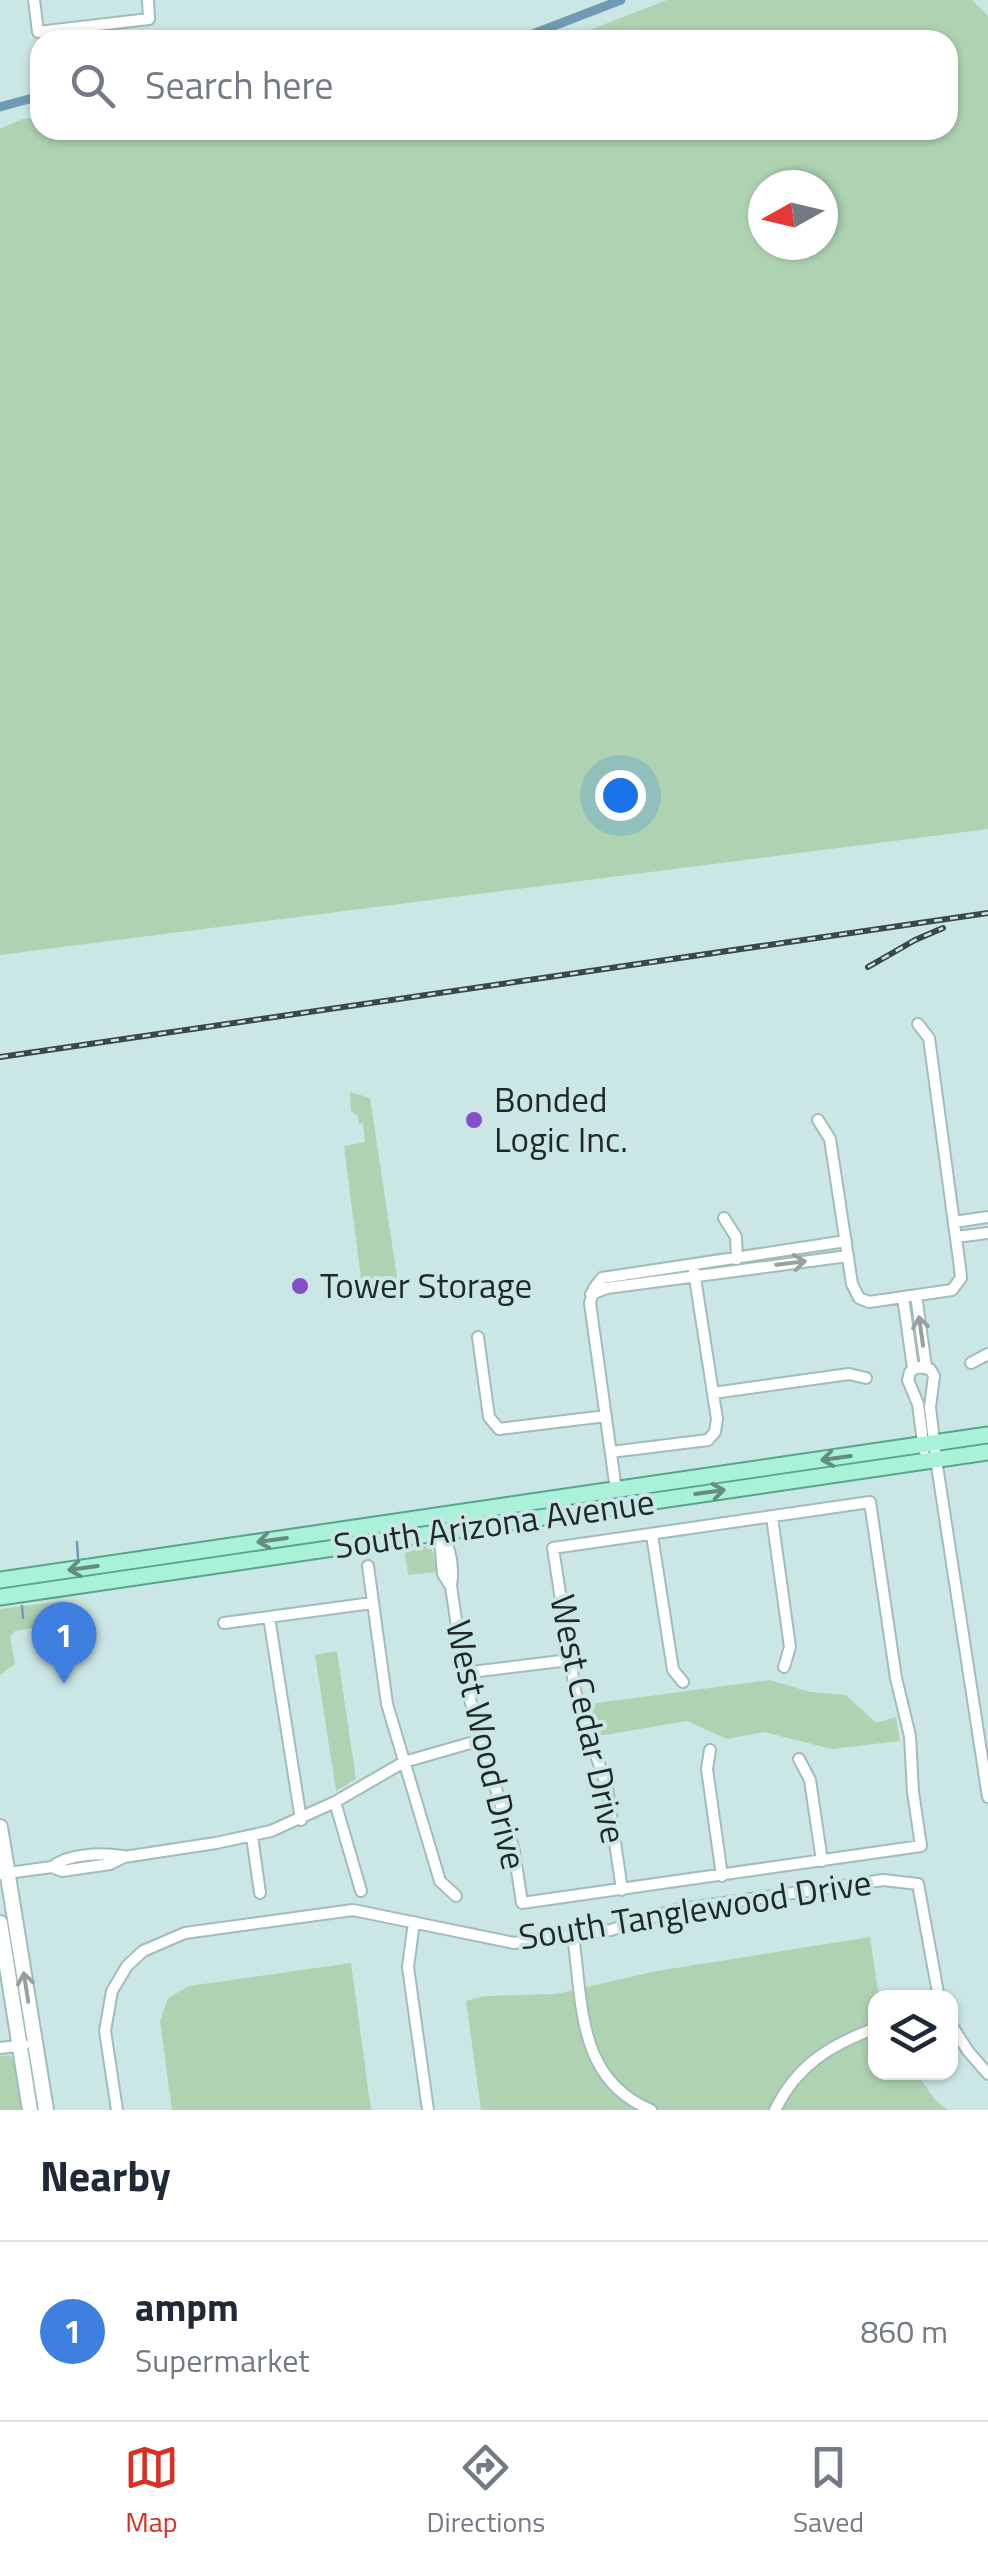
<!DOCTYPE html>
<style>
:root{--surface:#fff;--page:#f6f6f7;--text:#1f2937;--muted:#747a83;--line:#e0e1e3;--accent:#d93025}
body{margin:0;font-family:"Titillium Web",sans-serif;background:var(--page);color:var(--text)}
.controls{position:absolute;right:30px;bottom:30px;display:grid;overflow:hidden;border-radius:20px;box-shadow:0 2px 8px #0004}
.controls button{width:90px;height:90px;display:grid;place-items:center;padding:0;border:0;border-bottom:2px solid var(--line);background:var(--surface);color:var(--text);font:50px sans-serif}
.compass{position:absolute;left:748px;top:170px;width:90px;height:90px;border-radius:50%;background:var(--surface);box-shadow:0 2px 8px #0004;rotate:262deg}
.you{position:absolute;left:620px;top:795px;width:35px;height:35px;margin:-25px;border:8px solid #fff;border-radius:50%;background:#1a73e8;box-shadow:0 0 0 15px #1a73e833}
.badge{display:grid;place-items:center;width:65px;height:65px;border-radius:50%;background:var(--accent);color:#fff;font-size:32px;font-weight:700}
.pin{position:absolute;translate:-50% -82px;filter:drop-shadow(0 2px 5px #0008)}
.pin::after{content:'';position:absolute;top:52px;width:35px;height:30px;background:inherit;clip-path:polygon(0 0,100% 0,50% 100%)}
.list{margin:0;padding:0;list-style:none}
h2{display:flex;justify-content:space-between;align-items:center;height:130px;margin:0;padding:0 40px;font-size:42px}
h2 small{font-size:32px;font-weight:400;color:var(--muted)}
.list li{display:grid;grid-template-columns:65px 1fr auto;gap:30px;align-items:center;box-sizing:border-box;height:180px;padding:0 40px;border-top:2px solid var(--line)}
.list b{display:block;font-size:38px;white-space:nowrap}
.list p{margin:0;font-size:32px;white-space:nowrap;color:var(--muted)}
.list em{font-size:32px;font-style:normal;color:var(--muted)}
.icon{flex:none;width:55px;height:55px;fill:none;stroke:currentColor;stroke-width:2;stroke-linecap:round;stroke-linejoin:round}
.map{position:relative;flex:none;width:988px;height:2110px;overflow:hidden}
.search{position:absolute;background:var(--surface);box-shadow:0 2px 8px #0004;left:30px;right:30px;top:30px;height:110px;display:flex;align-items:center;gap:25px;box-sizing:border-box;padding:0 35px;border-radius:30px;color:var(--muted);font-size:38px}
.sheet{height:310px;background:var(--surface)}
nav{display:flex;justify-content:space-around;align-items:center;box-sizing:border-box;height:140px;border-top:2px solid var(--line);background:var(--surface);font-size:28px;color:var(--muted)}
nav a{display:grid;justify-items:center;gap:5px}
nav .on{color:var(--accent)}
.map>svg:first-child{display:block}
.green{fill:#afd3b2;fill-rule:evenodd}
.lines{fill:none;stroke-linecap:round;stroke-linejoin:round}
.stream{stroke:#709bb4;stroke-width:2.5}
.canal{stroke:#709bb4;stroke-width:9}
.street-casing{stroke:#a1bcba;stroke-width:14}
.secondary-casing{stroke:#a1bcba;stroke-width:18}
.primary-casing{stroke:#54a58b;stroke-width:19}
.street{stroke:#fff;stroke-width:10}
.secondary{stroke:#fff;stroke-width:14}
.primary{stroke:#a9f1d9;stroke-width:15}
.rail-casing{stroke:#3b4848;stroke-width:6}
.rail{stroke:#cbe7e5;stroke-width:2.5;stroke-dasharray:8;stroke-linecap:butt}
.oneway{stroke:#9a9f9f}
.oneway2{stroke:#648d81}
.poi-dot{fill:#844fc7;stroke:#cbe7e5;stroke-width:4}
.labels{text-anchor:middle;stroke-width:8;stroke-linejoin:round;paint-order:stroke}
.poi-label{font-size:35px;fill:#1f2929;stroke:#cbe7e5;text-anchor:start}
.street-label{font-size:35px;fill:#1f2929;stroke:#cbe7e5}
</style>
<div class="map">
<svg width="988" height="2110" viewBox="0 0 988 2110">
<rect width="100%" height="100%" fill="#cbe7e5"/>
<path class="green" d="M667,0H972L988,16V829L0,955V129L22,119L40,118V130C88,130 140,125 187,130C236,136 284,149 332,130H948V40H564ZM763,185H823V245H763Z
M350,1092L370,1098L400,1297L364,1302L344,1146L365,1142L363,1123L359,1124L358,1116L351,1111Z
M426,1546L432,1549L437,1572L408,1575L405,1553Z
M62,1601L71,1603L73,1616L67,1622L15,1631L10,1637L15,1664L0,1675V1609Z
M337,1651L356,1779L336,1791L315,1655Z
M770,1680L810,1692L846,1695L876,1723L896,1717L900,1741L832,1749L764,1732L727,1739L687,1721L598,1736L589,1704Z
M870,1937L879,1997L876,1998V2072L916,2073L936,2101L948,2110H481L466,2001L485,1996L556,1994L657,1971Z
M351,1963L371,2110H172L160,2021L168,1998L189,1986Z
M10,2055L15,2060L23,2110H0V2056Z"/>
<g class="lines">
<path class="stream" d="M77,1542L78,1558
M22,1606L23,1618"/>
<path class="canal" d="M517,40L621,0
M0,107L40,96"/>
<defs>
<path id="street" d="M34,0L38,32L149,19L148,0
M818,1120L830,1139L852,1284L859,1298L869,1302L952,1290L961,1278L960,1268L929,1038L918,1024
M724,1218L736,1237L737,1259
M954,1222L988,1217
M956,1237L988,1233
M591,1294L607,1288L848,1256
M916,1295L926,1367
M903,1297L913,1368
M478,1337L489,1417L499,1429L606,1416
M971,1363L988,1354
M713,1393L849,1374L866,1378
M924,1450L918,1404L908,1380L910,1372L917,1367L930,1369L934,1376L930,1407L936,1459L988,1797
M611,1452L708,1440L715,1432L717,1419L693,1265
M616,1490L590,1303L594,1288L602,1278L846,1241
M438,1516L443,1574L450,1585
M772,1517L790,1647L784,1667
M440,1532C451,1548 454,1566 451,1586L465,1682L514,1851L522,1903L921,1846L913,1792L910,1736L896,1678L870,1502L553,1548L575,1691L607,1788L622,1890
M652,1535L673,1670L683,1682
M368,1566L387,1704L440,1881L456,1896
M269,1617L301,1820
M224,1623L372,1603
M463,1673L569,1660
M710,1750L707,1769L722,1876
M799,1759L810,1780L822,1861
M335,1802L361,1891
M252,1836L260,1893
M52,1867C69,1853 102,1853 123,1856
M0,1874L52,1867L62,1871L110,1864L124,1857L216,1843L271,1831L335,1802L404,1762L481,1740
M414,1922L408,1967L428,2110
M573,1936C583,2005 577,2079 651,2110
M950,2023L968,2051L988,2074
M0,2048L24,2045
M117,2110L105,2031L112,1991L127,1966L143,1951L185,1933L353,1910L514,1943L611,1930L675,1910L883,1880L918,1884L939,1998
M775,2110C797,2065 830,2045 876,2028"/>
<path id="secondary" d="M0,1827L46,2110
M0,1923L30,2110"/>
<path id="primary" d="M0,1580L988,1435
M0,1597L988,1452"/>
</defs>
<use href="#street" class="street-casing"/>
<use href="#secondary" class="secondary-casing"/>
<use href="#primary" class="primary-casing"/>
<use href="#street" class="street"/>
<use href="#secondary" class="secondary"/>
<use href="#primary" class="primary"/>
<defs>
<path id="rail" d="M868,967L915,940L943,928
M0,1057L988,913"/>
</defs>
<use href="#rail" class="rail-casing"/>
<use href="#rail" class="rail"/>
</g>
<defs><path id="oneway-shaft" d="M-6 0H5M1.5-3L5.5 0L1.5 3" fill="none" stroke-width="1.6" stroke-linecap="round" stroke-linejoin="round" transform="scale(2.5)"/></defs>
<g class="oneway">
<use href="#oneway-shaft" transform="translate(791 1263) rotate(-7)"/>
<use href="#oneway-shaft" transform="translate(921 1331) rotate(-98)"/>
<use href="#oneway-shaft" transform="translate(26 1987) rotate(-99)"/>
</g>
<g class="oneway2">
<use href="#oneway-shaft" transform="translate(836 1458) rotate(172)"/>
<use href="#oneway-shaft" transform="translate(710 1492) rotate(-8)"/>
<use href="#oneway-shaft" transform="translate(272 1540) rotate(172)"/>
<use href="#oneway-shaft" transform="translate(83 1568) rotate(172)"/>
</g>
<g class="poi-dot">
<circle cx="474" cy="1120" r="10"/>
<circle cx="300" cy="1286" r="10"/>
</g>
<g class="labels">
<g class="poi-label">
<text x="494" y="1112">Bonded<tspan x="494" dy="40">Logic Inc.</tspan></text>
<text x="320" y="1298">Tower Storage</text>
</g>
<g class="street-label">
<text transform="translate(494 1524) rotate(-8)" y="12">South Arizona Avenue</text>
<text transform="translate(588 1719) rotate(78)" y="12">West Cedar Drive</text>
<text transform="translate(486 1745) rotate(77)" y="12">West Wood Drive</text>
<text transform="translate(695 1910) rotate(-9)" y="12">South Tanglewood Drive</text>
</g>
</g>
</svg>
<div class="controls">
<button><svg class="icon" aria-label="layers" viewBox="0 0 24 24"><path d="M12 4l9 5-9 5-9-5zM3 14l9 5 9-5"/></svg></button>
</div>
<svg class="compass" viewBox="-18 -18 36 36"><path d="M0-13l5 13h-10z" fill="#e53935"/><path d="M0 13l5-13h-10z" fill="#747a83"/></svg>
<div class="you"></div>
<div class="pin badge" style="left:64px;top:1684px;background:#3f7fe0">1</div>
<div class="search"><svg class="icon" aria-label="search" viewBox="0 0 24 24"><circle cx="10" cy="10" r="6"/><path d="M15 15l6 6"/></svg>Search here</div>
</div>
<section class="sheet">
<h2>Nearby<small></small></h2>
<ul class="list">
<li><span class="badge" style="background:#3f7fe0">1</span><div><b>ampm</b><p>Supermarket</p></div><em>860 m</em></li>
</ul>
</section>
<nav>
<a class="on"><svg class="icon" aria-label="map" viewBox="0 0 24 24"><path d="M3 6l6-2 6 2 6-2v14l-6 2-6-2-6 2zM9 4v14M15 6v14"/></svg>Map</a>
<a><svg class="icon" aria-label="directions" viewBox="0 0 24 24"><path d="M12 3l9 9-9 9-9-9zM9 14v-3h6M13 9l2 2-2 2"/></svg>Directions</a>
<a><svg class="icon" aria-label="saved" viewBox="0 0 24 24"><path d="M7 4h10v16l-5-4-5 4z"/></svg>Saved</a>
</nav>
